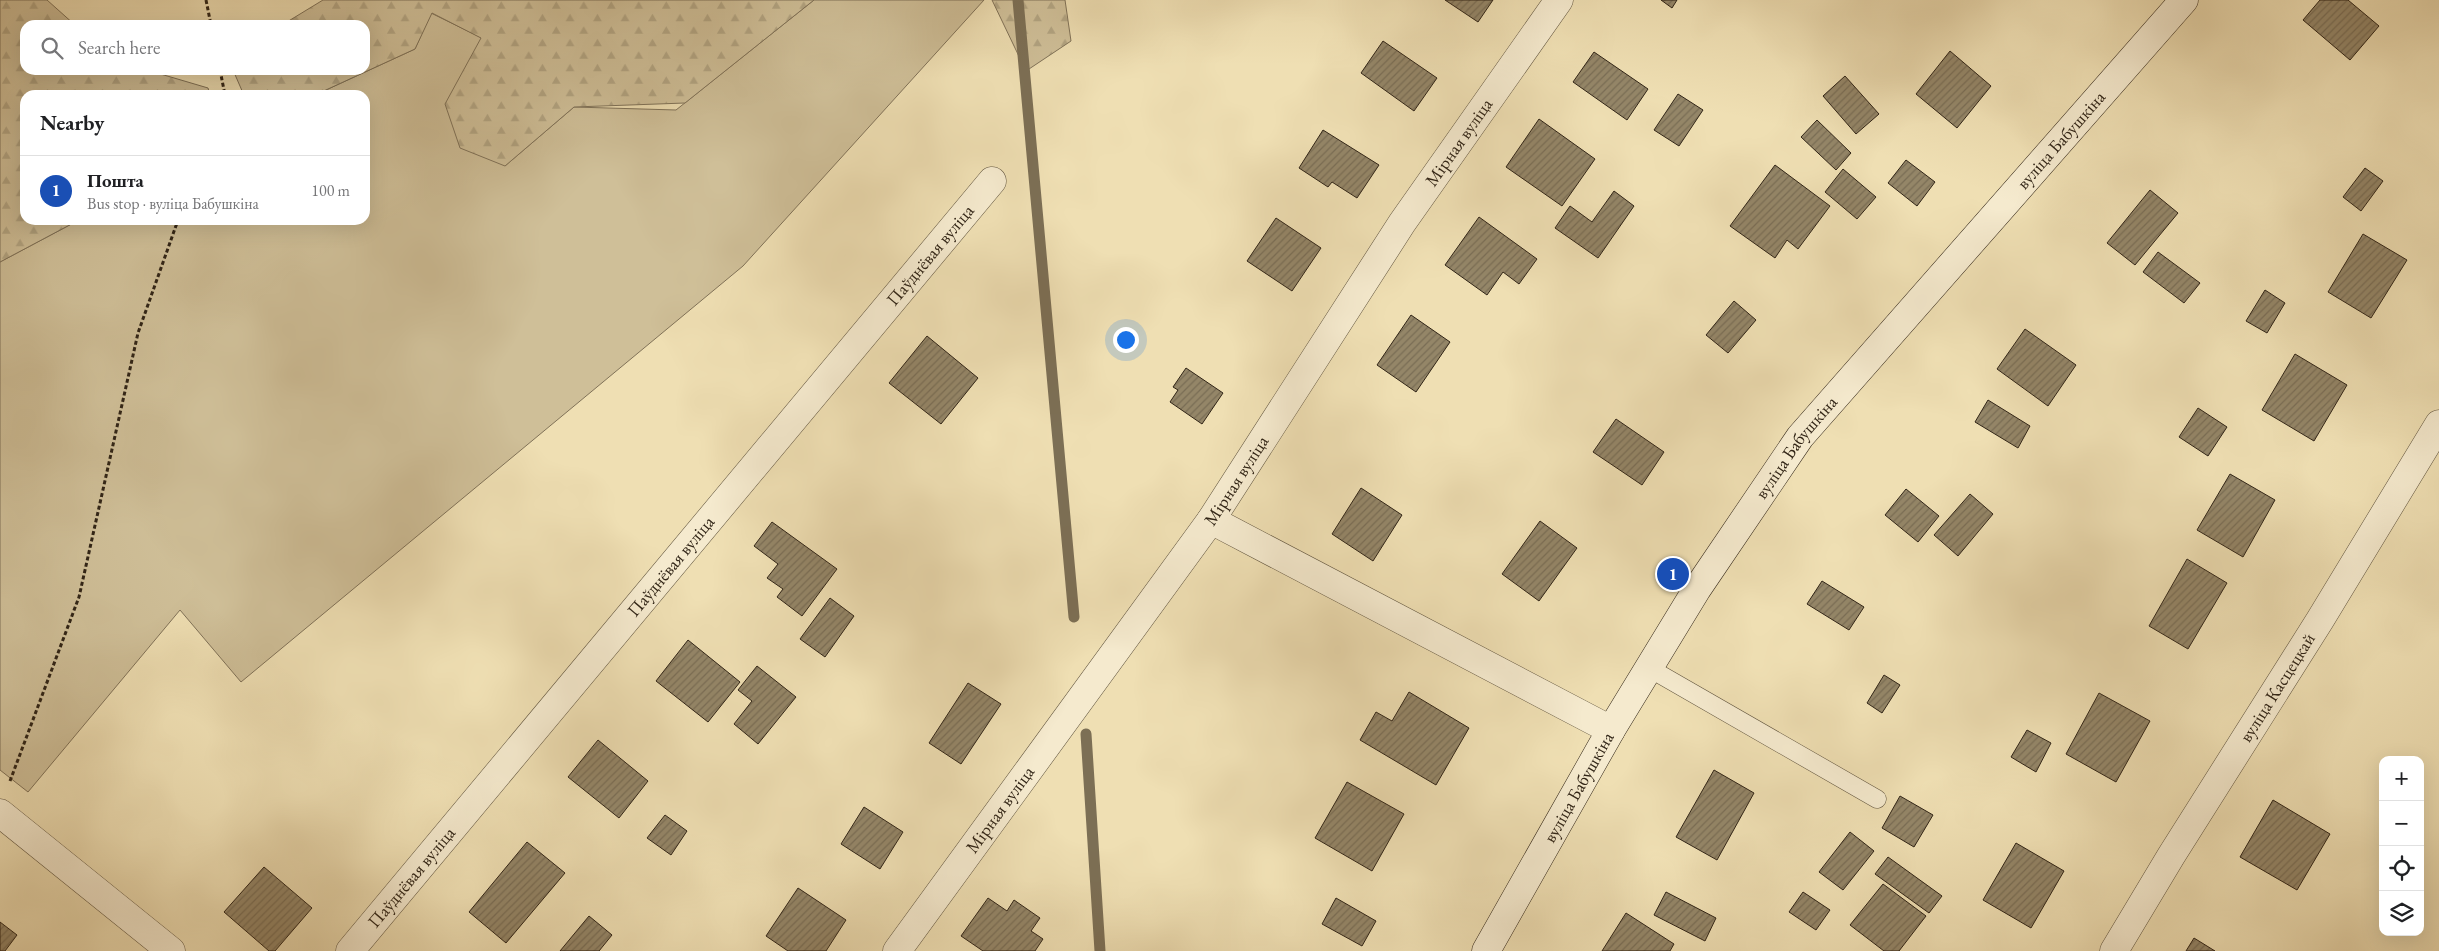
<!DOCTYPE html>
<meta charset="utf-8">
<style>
:root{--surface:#fff;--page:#f2f2f2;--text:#202124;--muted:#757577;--line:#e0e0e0;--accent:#2563eb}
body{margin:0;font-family:"EB Garamond",serif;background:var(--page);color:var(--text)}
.controls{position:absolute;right:15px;bottom:15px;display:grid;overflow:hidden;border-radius:10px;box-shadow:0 5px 20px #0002}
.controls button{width:45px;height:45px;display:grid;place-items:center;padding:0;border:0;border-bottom:1px solid var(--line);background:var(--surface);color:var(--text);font:25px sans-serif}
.you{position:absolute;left:1125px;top:339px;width:18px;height:18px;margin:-12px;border:4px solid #fff;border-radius:50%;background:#1a73e8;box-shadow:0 0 0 8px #1a73e833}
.badge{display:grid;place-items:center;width:32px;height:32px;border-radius:50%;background:var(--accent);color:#fff;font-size:16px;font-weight:700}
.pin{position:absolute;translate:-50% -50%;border:2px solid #fff;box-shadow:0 1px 5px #0006}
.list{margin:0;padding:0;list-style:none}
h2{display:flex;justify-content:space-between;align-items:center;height:65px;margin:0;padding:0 20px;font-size:21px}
h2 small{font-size:16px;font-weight:400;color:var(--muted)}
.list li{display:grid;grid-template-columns:32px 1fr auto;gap:15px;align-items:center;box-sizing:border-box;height:70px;padding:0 20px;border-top:1px solid var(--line)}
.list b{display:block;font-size:19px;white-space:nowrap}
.list p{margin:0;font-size:16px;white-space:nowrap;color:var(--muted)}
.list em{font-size:16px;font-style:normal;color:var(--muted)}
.icon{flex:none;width:28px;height:28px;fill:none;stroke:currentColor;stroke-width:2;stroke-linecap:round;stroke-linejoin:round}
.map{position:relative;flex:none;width:2439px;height:951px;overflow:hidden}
.search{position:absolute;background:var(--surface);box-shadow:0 5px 20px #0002;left:20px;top:20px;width:350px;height:55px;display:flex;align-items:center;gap:12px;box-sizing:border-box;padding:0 18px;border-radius:15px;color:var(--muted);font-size:19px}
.panel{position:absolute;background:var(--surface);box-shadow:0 5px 20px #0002;left:20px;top:90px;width:350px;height:135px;border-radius:15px}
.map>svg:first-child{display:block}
.green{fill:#cfbf98;stroke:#807258}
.forest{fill:url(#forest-firs);stroke:#807258}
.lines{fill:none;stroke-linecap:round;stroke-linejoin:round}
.stream{stroke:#7c6f55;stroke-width:11}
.building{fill:url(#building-hatch);stroke:#312517}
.lane-casing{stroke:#60543e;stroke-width:19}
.street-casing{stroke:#60543e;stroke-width:29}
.secondary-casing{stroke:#312517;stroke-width:29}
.path{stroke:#312517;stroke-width:3;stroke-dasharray:4 2.5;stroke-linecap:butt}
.lane{stroke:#f5eace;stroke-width:18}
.street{stroke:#f5eace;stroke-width:28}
.secondary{stroke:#f5eace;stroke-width:28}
.labels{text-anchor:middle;stroke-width:4;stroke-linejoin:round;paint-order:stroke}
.street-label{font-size:18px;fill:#312517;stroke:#f5eace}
</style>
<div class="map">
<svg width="2439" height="951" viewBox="0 0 2439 951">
<defs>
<pattern id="forest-firs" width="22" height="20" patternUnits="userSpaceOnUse" patternTransform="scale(1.25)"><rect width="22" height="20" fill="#cfbf98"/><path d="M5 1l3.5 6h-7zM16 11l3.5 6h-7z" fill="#b2a482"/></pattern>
<pattern id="building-hatch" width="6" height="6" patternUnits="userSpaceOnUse" patternTransform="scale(1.25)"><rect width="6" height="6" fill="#948668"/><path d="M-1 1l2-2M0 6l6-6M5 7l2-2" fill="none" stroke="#796d55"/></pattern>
</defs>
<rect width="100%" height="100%" fill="#efdfb3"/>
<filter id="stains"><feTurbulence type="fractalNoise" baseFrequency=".004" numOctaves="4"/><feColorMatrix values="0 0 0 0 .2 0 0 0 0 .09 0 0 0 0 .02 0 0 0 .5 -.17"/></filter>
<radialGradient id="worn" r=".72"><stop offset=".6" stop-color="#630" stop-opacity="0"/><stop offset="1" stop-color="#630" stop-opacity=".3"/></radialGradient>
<path class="green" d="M814,0H984L743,266L241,682L180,610L28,792L0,770V262L79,220H365V95H315L415,49L431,13L482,38L505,166L574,107L676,110Z"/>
<path class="forest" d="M0,0H47L75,25H25V70H147L208,88L210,95H25V220H79L0,262Z
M323,0H814L685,103L574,107L505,166L460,148L445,104L481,38L432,13L415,49L315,95L243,93L233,70H365V25H282Z
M992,0H1065L1071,41L1026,71Z"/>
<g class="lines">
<path class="stream" d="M1018,0L1074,617
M1086,734L1100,951"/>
</g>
<path class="building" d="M1445,0H1493L1478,22Z
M1661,0H1677L1672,8Z
M2320,0H2348L2379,26L2350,60L2303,20Z
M1383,41L1437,78L1414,111L1361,73Z
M1950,51L1991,86L1957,128L1916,94Z
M1594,52L1648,89L1627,120L1573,82Z
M1845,76L1879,114L1856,134L1823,96Z
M1678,94L1703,110L1679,146L1654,130Z
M1539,119L1595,159L1562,206L1506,167Z
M1817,120L1851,153L1836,170L1801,137Z
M1323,130L1379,165L1357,198L1332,182L1328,187L1299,168Z
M1906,160L1935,182L1917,206L1888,183Z
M1775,165L1830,206L1798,249L1787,240L1775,258L1730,226Z
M2365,168L2383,181L2361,211L2343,197Z
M1843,169L1876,197L1857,219L1825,192Z
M2150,190L2178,213L2135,265L2107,243Z
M1614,191L1634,206L1598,258L1555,228L1570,206L1592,222Z
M1479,217L1537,259L1519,284L1503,272L1487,295L1445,265Z
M1276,218L1321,248L1292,291L1247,261Z
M2363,234L2407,260L2371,318L2328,292Z
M2158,252L2200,283L2184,303L2143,272Z
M2265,290L2285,303L2267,333L2246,321Z
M1734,301L1756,320L1728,353L1706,335Z
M1411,315L1450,342L1416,392L1377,365Z
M2025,329L2076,365L2048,406L1997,369Z
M927,336L978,378L941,424L889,383Z
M2295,354L2347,385L2314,441L2262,410Z
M1186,368L1223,393L1202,424L1170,402L1178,390L1173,387Z
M1988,400L2030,426L2018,448L1975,422Z
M2198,408L2227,427L2208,456L2179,437Z
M1616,419L1664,452L1642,485L1593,452Z
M2230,474L2275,500L2243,557L2197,530Z
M1361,488L1402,515L1373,561L1332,534Z
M1906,489L1939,516L1918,542L1885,515Z
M1970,494L1993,514L1958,556L1934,535Z
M1540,521L1577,548L1539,601L1502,574Z
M772,522L837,569L802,616L777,597L783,589L767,578L778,564L754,546Z
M2187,559L2227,583L2188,649L2149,626Z
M1822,581L1864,607L1849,630L1807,604Z
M830,598L854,616L825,657L800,639Z
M688,640L740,682L708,722L656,681Z
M757,666L796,697L758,744L734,724L752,701L738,690Z
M1884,675L1900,685L1882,713L1867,703Z
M968,683L1001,704L961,764L929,743Z
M1409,692L1469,728L1436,785L1360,740L1376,712L1392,721Z
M2099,693L2150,721L2116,782L2066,754Z
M2027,730L2051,743L2036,772L2011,757Z
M598,740L648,781L619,818L568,777Z
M1714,770L1754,793L1717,860L1676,837Z
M1347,782L1404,814L1372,871L1315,838Z
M1900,796L1933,815L1914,847L1882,828Z
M2273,800L2330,834L2297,890L2240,857Z
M864,807L903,832L880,869L841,844Z
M665,815L687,831L671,855L647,838Z
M1850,832L1874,851L1843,890L1819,872Z
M527,842L565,873L506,943L469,912Z
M2016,843L2064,871L2031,928L1983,900Z
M1888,857L1942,896L1929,913L1875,874Z
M264,867L312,908L275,951H269L224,912Z
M1883,884L1926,916L1899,951H1884L1850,925Z
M798,888L846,920L826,951H788L766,936Z
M1666,892L1716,918L1705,941L1654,915Z
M1803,892L1830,910L1816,930L1789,912Z
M988,898L1007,911L1014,900L1040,918L1031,931L1043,939L1035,951H983L961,936Z
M1336,898L1376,921L1362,946L1322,924Z
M1626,913L1674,944L1670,951H1602Z
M589,916L612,935L599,951H560Z
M0,922L17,935L5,951H0Z
M2194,938L2215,951H2186Z"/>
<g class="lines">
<defs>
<path id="lane" d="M1649,668L1877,799"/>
<g id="street">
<path d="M1211,520L1611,730"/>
<path d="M0,813L171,951"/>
<path id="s1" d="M350,951L992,181"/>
<path id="s2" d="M897,951L1211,520L1402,223L1559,0"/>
<path id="s3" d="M2114,951L2171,856L2320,620L2439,424"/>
</g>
<g id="secondary">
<path id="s4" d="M1486,951L1611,730L1697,589L1800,437L2184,0"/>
</g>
</defs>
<use href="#lane" class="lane-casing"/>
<use href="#street" class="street-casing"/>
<use href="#secondary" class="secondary-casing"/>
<path class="path" d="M206,0L211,25
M220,70L225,95
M10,781L79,597L138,333L178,220"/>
<use href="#lane" class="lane"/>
<use href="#street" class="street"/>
<use href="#secondary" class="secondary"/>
</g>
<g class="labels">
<g class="street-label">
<text dy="6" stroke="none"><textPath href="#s4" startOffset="998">вуліца Бабушкіна</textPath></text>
<text dy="6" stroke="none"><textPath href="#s2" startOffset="985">Мірная вуліца</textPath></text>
<text dy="6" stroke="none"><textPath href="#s1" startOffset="906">Паўднёвая вуліца</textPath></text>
<text dy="6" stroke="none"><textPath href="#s4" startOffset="592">вуліца Бабушкіна</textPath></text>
<text dy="6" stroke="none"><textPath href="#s2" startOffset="580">Мірная вуліца</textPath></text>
<text dy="6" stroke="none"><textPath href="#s1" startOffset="501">Паўднёвая вуліца</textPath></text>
<text dy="6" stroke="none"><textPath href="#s3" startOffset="310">вуліца Касцецкай</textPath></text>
<text dy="6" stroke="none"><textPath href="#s4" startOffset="188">вуліца Бабушкіна</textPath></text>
<text dy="6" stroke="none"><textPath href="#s2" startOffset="175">Мірная вуліца</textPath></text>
<text dy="6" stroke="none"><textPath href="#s1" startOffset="96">Паўднёвая вуліца</textPath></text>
</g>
</g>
<rect width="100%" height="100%" filter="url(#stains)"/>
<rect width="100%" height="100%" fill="url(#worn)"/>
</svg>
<div class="controls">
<button>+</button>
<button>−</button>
<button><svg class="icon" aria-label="locate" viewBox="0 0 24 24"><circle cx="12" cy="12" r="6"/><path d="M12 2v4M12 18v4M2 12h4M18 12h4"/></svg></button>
<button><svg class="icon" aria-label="layers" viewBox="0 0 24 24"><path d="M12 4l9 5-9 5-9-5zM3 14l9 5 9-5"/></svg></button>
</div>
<div class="you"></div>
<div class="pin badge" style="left:1673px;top:574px;background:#1a4fb4">1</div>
<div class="search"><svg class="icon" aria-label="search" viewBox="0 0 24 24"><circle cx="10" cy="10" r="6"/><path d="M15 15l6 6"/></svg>Search here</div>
<section class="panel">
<h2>Nearby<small></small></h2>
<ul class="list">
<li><span class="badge" style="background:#1a4fb4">1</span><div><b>Пошта</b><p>Bus stop · вуліца Бабушкіна</p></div><em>100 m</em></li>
</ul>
</section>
</div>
